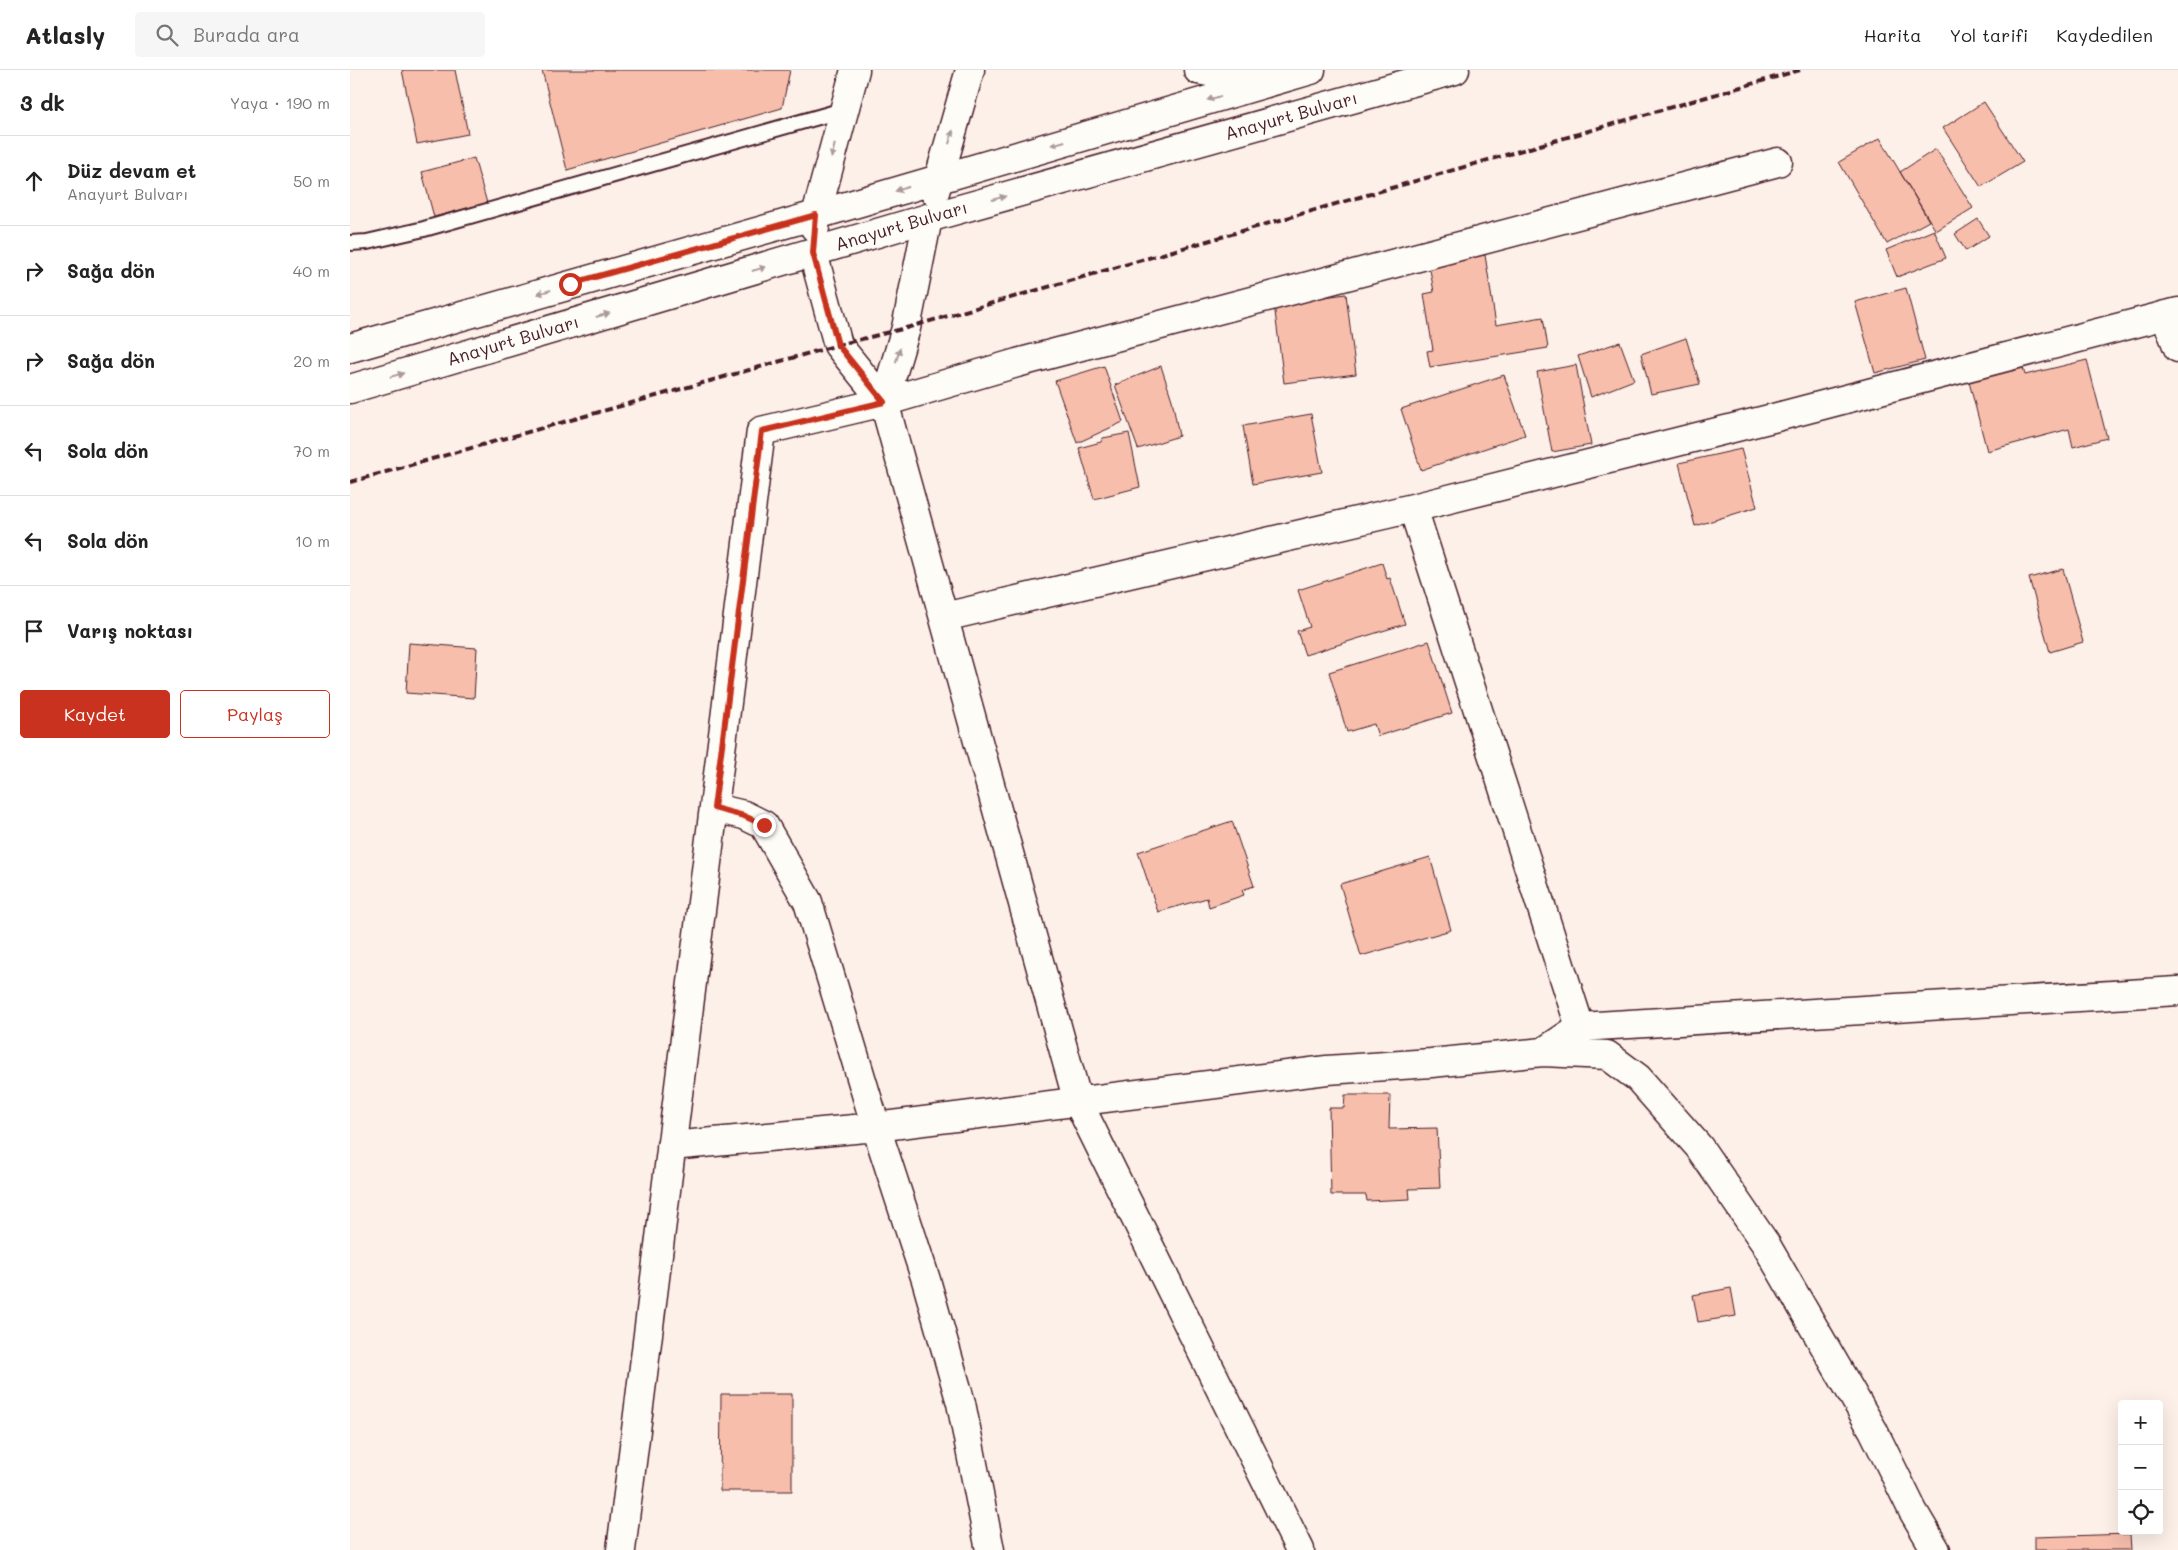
<!DOCTYPE html>
<html lang="tr">
<meta charset="utf-8">
<style>
:root{--surface:#fff;--page:#f6f6f6;--text:#222;--muted:#767676;--line:#e0e0e0;--accent:#c8321e}
body{margin:0;font-family:Mali,sans-serif;background:var(--page);color:var(--text)}
.controls{position:absolute;right:15px;bottom:15px;display:grid;overflow:hidden;border-radius:5px;box-shadow:0 5px 20px #0002}
.controls button{width:45px;height:45px;display:grid;place-items:center;padding:0;border:0;border-bottom:1px solid var(--line);background:var(--surface);color:var(--text);font:25px sans-serif}
.stop{position:absolute;width:15px;height:15px;margin:-11px;border:4px solid #c8321e;border-radius:50%;background:#fff}
.stop.end{background:#c8321e;border-color:#fff;box-shadow:0 1px 5px #0008}
.list{margin:0;padding:0;list-style:none}
h2{display:flex;justify-content:space-between;align-items:center;height:65px;margin:0;padding:0 20px;font-size:21px}
h2 small{font-size:16px;font-weight:400;color:var(--muted)}
.list li{display:grid;grid-template-columns:32px 1fr auto;gap:15px;align-items:center;box-sizing:border-box;height:90px;padding:0 20px;border-top:1px solid var(--line)}
.list b{display:block;font-size:19px;white-space:nowrap}
.list p{margin:0;font-size:16px;white-space:nowrap;color:var(--muted)}
.list em{font-size:16px;font-style:normal;color:var(--muted)}
.actions{display:flex;gap:10px;padding:15px 20px}
.actions a{flex:1;padding:11px 0;border:1px solid var(--accent);border-radius:5px;text-align:center;font-size:18px;color:var(--accent)}
.actions .main{background:var(--accent);color:#fff}
.icon{flex:none;width:28px;height:28px;fill:none;stroke:currentColor;stroke-width:2;stroke-linecap:round;stroke-linejoin:round}
.map{position:relative;flex:none;width:1828px;height:1480px;overflow:hidden}
header{display:flex;align-items:center;gap:30px;box-sizing:border-box;height:70px;padding:0 25px;background:var(--surface);border-bottom:1px solid var(--line)}
header strong{font-size:24px}
nav{display:flex;gap:28px;margin-inline-start:auto;font-size:18px}
.search{width:350px;height:45px;background:var(--page);display:flex;align-items:center;gap:12px;box-sizing:border-box;padding:0 18px;border-radius:5px;color:var(--muted);font-size:19px}
main{display:flex}
aside{flex:1;background:var(--surface)}
.map>svg:first-child{display:block}
.building{fill:#f6beab;stroke:#4a1f2b}
.lines{fill:none;stroke-linecap:round;stroke-linejoin:round}
.service-casing{stroke:#4a1f2b;stroke-width:18}
.minor-casing{stroke:#4a1f2b;stroke-width:31}
.secondary-casing{stroke:#4a1f2b;stroke-width:31}
.service{stroke:#fdfcf7;stroke-width:14}
.minor{stroke:#fdfcf7;stroke-width:28}
.secondary{stroke:#fdfcf7;stroke-width:28}
.rail{stroke:#4a1f2b;stroke-width:4;stroke-dasharray:8 4;stroke-linecap:butt}
.oneway{fill:#ac999b}
.route{stroke:#c8321e;stroke-width:6}
.labels{text-anchor:middle;stroke-width:4.5;stroke-linejoin:round;paint-order:stroke}
.street-label{font-size:18px;fill:#4a1f2b;stroke:#fdfcf7}
</style>
<header>
<strong>Atlasly</strong>
<div class="search"><svg class="icon" aria-label="search" viewBox="0 0 24 24"><circle cx="10" cy="10" r="6"/><path d="M15 15l6 6"/></svg>Burada ara</div>
<nav><a>Harita</a><a>Yol tarifi</a><a>Kaydedilen</a></nav>
</header>
<main>
<aside>
<h2>3 dk<small>Yaya · 190 m</small></h2>
<ul class="list">
<li><svg class="icon" aria-label="ahead" viewBox="0 0 24 24"><path d="M12 20V5M6 11l6-6 6 6"/></svg><div><b>Düz devam et</b><p>Anayurt Bulvarı</p></div><em>50 m</em></li>
<li><svg class="icon" aria-label="right" viewBox="0 0 24 24"><path d="M7 20v-9h11M14 6l5 5-5 5"/></svg><div><b>Sağa dön</b></div><em>40 m</em></li>
<li><svg class="icon" aria-label="right" viewBox="0 0 24 24"><path d="M7 20v-9h11M14 6l5 5-5 5"/></svg><div><b>Sağa dön</b></div><em>20 m</em></li>
<li><svg class="icon" aria-label="left" viewBox="0 0 24 24"><path d="M17 20v-9H6M10 6l-5 5 5 5"/></svg><div><b>Sola dön</b></div><em>70 m</em></li>
<li><svg class="icon" aria-label="left" viewBox="0 0 24 24"><path d="M17 20v-9H6M10 6l-5 5 5 5"/></svg><div><b>Sola dön</b></div><em>10 m</em></li>
<li><svg class="icon" aria-label="arrive" viewBox="0 0 24 24"><path d="M6 21V4h12l-3 4 3 4H6"/></svg><div><b>Varış noktası</b></div></li>
</ul>
<div class="actions"><a class="main">Kaydet</a><a>Paylaş</a></div>
</aside>
<div class="map">
<svg width="1828" height="1480" viewBox="0 0 1828 1480">
<rect width="100%" height="100%" fill="#fcf0e8"/>
<filter id="ink" filterUnits="userSpaceOnUse"><feTurbulence type="fractalNoise" baseFrequency=".02" numOctaves="2"/><feDisplacementMap in="SourceGraphic" scale="10" xChannelSelector="R" yChannelSelector="G"/><feConvolveMatrix kernelMatrix="1 2 1 2 8 2 1 2 1" color-interpolation-filters="sRGB"/></filter>
<g filter="url(#ink)">
<path class="building" d="M52,0H105L118,64L67,74Z
M192,0H440L432,38L217,100Z
M1634,32L1673,92L1631,117L1593,58Z
M1530,68L1579,151L1537,174L1489,92Z
M1586,79L1623,138L1586,161L1550,102Z
M124,88L137,133L84,147L72,102Z
M1628,149L1639,166L1616,181L1605,164Z
M1584,160L1596,188L1547,207L1536,180Z
M1135,185L1146,255L1193,247L1198,278L1080,297L1077,281L1083,280L1074,224L1084,222L1079,194Z
M1556,218L1575,290L1525,303L1505,232Z
M996,224L1006,304L934,313L924,234Z
M1336,268L1350,314L1301,324L1291,284Z
M1270,272L1284,310L1241,327L1228,286Z
M1737,290L1757,368L1723,377L1719,359L1637,381L1618,308L1672,294L1675,305Z
M1226,295L1241,375L1202,382L1187,302Z
M754,296L773,352L727,373L705,311Z
M811,296L822,330L829,366L788,379L765,315Z
M1154,305L1175,365L1071,400L1051,339Z
M961,344L972,402L903,414L893,356Z
M779,363L790,417L744,429L729,378L751,372L753,368Z
M1391,379L1407,437L1345,456L1329,393Z
M1032,493L1037,509L1040,508L1055,554L955,585L947,561L960,557L948,520Z
M1713,499L1733,572L1700,582L1679,508Z
M1079,571L1102,643L1028,666L1024,654L997,662L979,602Z
M59,573L127,578L124,628L56,623Z
M882,751L904,816L892,820L894,825L859,837L857,828L808,842L788,782Z
M1080,787L1101,860L1011,886L990,814Z
M995,1025H1040L1039,1059L1087,1058L1090,1118L1059,1119L1060,1129L1017,1131L1016,1125H981L979,1038H994Z
M1381,1218L1386,1246L1348,1252L1343,1225Z
M371,1324H442V1421H370Z
M1780,1464L1781,1480H1684V1467Z"/>
<g class="lines">
<defs>
<path id="service" d="M0,173L17,172L74,159L493,40"/>
<path id="minor" d="M463,183L488,275L534,332L728,1032L950,1480
M1815,245L1828,278
M534,332L556,258L578,148
M1063,438L1230,957
M594,547L1063,438L1427,347L1828,242
M364,738L394,745L414,755L458,832L526,1057L576,1210L611,1333L640,1480
M1193,982L1257,985L1288,1008L1349,1077L1415,1173L1523,1360L1563,1441L1586,1480
M321,1076L526,1057L977,1000L1081,993L1193,982L1230,957L1828,921
M271,1480L411,361L534,332L667,293L1428,92"/>
<g id="secondary">
<path d="M848,0L910,12"/>
<path d="M585,122L620,0"/>
<path d="M465,158L466,145L505,0"/>
<path d="M0,278L466,145L961,0"/>
<path id="s1" d="M0,319L578,148L1105,0"/>
</g>
</defs>
<use href="#service" class="service-casing"/>
<use href="#minor" class="minor-casing"/>
<use href="#secondary" class="secondary-casing"/>
<use href="#service" class="service"/>
<use href="#minor" class="minor"/>
<use href="#secondary" class="secondary"/>
<path class="rail" d="M0,412L488,275L556,258L1450,0"/>
</g>
<defs><path id="oneway-solid" d="M-6-.8H1V-3.2L6.5 0L1 3.2V.8H-6Z" transform="scale(1.25)"/></defs>
<g class="oneway">
<use href="#oneway-solid" transform="translate(864 28) rotate(164)"/>
<use href="#oneway-solid" transform="translate(601 67) rotate(-74)"/>
<use href="#oneway-solid" transform="translate(708 73) rotate(164)"/>
<use href="#oneway-solid" transform="translate(483 81) rotate(104)"/>
<use href="#oneway-solid" transform="translate(552 119) rotate(163)"/>
<use href="#oneway-solid" transform="translate(649 128) rotate(-16)"/>
<use href="#oneway-solid" transform="translate(409 199) rotate(-16)"/>
<use href="#oneway-solid" transform="translate(194 222) rotate(164)"/>
<use href="#oneway-solid" transform="translate(253 245) rotate(-16)"/>
<use href="#oneway-solid" transform="translate(548 285) rotate(-73)"/>
<use href="#oneway-solid" transform="translate(47 305) rotate(-16)"/>
</g>
</g>
<g class="lines" filter="url(#ink)">
<path class="route" d="M220,214L466,145L463,183L488,275L534,332L412,361L364,738L394,746L414,755"/>
</g>
<g class="labels">
<g class="street-label">
<text dy="6" stroke="none"><textPath href="#s1" startOffset="980">Anayurt Bulvarı</textPath></text>
<text dy="6" stroke="none"><textPath href="#s1" startOffset="575">Anayurt Bulvarı</textPath></text>
<text dy="6" stroke="none"><textPath href="#s1" startOffset="170">Anayurt Bulvarı</textPath></text>
</g>
</g>
</svg>
<div class="controls">
<button>+</button>
<button>−</button>
<button><svg class="icon" aria-label="locate" viewBox="0 0 24 24"><circle cx="12" cy="12" r="6"/><path d="M12 2v4M12 18v4M2 12h4M18 12h4"/></svg></button>
</div>
<div class="stop" style="left:220px;top:214px"></div>
<div class="stop end" style="left:414px;top:755px"></div>
</div>
</main>
